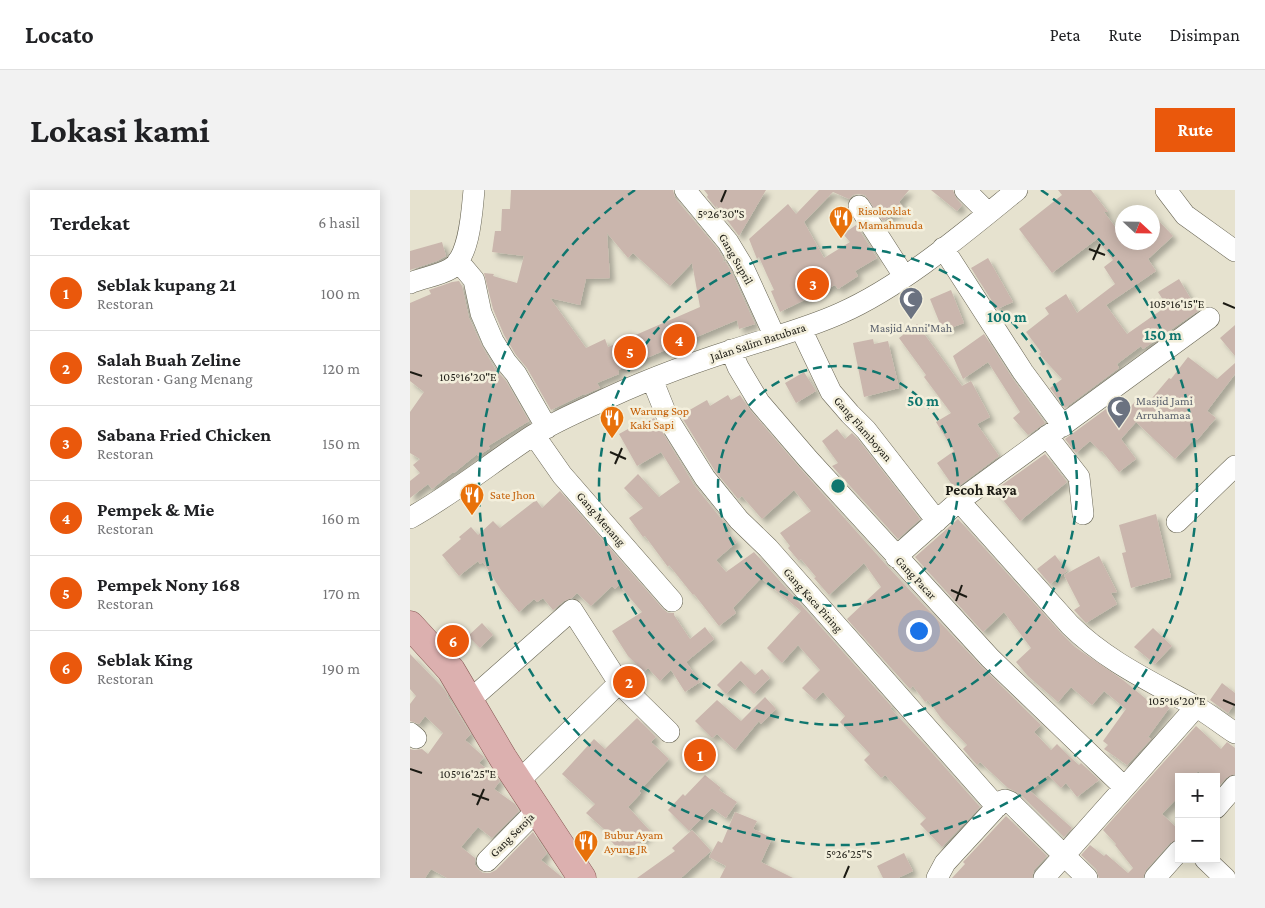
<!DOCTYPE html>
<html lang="id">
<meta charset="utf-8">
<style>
:root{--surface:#fff;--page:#f2f2f2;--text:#202124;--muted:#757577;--line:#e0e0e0;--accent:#ea580c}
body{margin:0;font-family:"Crimson Pro",serif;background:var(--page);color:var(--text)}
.controls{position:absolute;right:15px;bottom:15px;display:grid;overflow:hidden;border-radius:0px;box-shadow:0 2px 12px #0003}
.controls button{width:45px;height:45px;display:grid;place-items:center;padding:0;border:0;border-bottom:1px solid var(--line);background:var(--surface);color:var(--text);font:25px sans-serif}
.compass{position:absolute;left:705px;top:15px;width:45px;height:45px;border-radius:50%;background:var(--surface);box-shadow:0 2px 12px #0003;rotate:112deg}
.you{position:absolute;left:508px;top:440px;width:18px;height:18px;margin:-12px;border:4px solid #fff;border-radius:50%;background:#1a73e8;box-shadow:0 0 0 8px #1a73e833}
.badge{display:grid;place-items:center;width:32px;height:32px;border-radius:50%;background:var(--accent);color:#fff;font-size:16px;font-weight:700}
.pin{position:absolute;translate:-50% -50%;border:2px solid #fff;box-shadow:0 1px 5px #0006}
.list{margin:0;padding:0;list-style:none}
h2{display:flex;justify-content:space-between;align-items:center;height:65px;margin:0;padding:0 20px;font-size:21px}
h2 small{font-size:16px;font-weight:400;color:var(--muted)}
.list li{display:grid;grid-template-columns:32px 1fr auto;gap:15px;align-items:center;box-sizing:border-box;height:75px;padding:0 20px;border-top:1px solid var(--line)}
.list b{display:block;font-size:19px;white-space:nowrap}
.list p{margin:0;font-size:16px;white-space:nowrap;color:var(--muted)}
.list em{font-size:16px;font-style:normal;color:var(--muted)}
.map{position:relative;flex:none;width:825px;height:688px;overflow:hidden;border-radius:0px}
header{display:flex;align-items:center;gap:30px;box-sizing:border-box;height:70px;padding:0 25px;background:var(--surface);border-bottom:1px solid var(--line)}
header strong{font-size:24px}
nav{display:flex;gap:28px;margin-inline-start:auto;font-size:18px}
.intro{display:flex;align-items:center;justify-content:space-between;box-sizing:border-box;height:120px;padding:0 30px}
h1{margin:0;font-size:35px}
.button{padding:12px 22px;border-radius:0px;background:var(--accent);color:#fff;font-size:18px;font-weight:700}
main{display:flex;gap:30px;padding:0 30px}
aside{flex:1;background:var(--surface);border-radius:0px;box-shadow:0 2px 12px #0003}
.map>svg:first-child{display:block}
.building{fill:#cab6ad;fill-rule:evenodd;filter:url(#shadow)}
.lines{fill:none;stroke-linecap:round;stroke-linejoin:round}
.minor-casing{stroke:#686554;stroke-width:22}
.major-casing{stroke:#895a56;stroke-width:29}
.minor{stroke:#fff;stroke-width:21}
.major{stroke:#dcb0af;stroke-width:28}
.ticks{fill:none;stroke:#1b1a13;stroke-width:2}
.ring{fill:none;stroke:#0f766e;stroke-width:2.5;stroke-dasharray:9 6}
.labels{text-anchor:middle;stroke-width:5;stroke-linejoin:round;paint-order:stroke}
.food-label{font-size:12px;fill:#c56008;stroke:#f3efdc;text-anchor:start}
.street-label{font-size:12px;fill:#1b1a13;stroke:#f3efdc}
.worship-label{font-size:12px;fill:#5b616d;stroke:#f3efdc}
.quarter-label{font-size:15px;font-weight:bold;fill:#1b1a13;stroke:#f3efdc}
.ticks-label{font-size:12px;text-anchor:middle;fill:#1b1a13;stroke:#f3efdc;stroke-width:5;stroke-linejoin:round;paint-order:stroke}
.centre{fill:#0f766e;stroke:#f3efdc;stroke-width:2.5}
.ring-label{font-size:15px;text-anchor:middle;font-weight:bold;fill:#0f766e;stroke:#f3efdc;stroke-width:5;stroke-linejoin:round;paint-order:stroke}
</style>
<header>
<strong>Locato</strong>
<nav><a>Peta</a><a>Rute</a><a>Disimpan</a></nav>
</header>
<div class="intro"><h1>Lokasi kami</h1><a class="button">Rute</a></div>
<main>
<aside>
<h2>Terdekat<small>6 hasil</small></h2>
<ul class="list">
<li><span class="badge">1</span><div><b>Seblak kupang 21</b><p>Restoran</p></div><em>100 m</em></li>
<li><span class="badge">2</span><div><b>Salah Buah Zeline</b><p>Restoran · Gang Menang</p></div><em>120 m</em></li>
<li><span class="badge">3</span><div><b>Sabana Fried Chicken</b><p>Restoran</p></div><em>150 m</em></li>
<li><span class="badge">4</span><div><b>Pempek &amp; Mie</b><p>Restoran</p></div><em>160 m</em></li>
<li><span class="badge">5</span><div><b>Pempek Nony 168</b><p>Restoran</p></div><em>170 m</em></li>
<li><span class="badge">6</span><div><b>Seblak King</b><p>Restoran</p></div><em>190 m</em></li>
</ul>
</aside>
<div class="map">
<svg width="825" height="688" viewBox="0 0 825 688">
<defs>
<filter id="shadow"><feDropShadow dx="4.5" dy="4.5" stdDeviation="2.5" flood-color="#0004"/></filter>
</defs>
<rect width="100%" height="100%" fill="#e6e2cf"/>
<path class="building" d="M101,0H263L265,8L308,59L314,70L312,73L315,71L321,81L345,134L329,139L327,130L208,180L209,184L187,193L190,198L174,205V204L141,220L117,178L106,165L94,145L83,119L74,83L84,84L83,86L107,93L114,66L82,62L85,41H91L92,19H100ZM197,43L218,68L223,63L260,96L282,73L290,117L198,157L195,149L176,158L140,108L170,115L176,89L200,88Z
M294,0H356L329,46L306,15L307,19L297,7L298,5Z
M409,0H499L489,12L494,18L473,31L455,5L448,4L443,5L439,9L423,2L394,32L414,68L440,52L433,44L446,35L467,68L445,81L448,86L428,99L425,95L370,122L361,101L364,100L357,85L349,67L347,69L339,49L378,14L386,24Z
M521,0H543L546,8L552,15L547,21Z
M648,0H681L698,22H694L712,46V52H718L722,58L729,52H742V24L763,46L738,69L746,81L696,115L717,144L757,116L748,102L769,89L788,121L733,159L731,156L707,174L709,178L655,218L640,198L652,189L629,164L631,162L616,142L639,124L635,118L656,104L667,123L705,94L694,77L703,70L687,49L642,83L609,39L652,5Z
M32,52L36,66L27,71L0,80V61Z
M578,68L603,112L587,119L561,78Z
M49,91L52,96L59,128L72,156L85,179L96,191L119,231L78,256L80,258L68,266L67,264L44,283L43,282L22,299L18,294L0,308V291L10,283L3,275L10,269L0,263V222L14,202L0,191V113L21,104L19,100L42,92Z
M541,100L554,133L533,141L520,109Z
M507,134L552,196L561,191L580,227L567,234L589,266L545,299L527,273L544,261L526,232L541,223L514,187L516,185L489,148Z
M825,135V166L810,148Z
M574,144L603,189L635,233L618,245L603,228L610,222L578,172L553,189L543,166Z
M463,149L464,154L478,151L489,198L454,207L443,153Z
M778,167L807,189L825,173V184L797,221L806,228L787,250L785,248L765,269L726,232L711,249L726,269L709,282L692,261L691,262L680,251L666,263L655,249L696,219L708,229L730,207L737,214L759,188L761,189Z
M394,182L406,201L386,213L375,193Z
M318,205L321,210L330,205L340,220L389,277L477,376L571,476L631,535L624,542L641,560L647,554L660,567L669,575L671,573L689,590L667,607L656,593L651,598L638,585L620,601L662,638L654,647L609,603L598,598L570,572L567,575L553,559L557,555L531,528L518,510L515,512L503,496L500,499L437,429L471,397L454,373L419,405L404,388L406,387L391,369L389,371L378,358L380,356L370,343L401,321L384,300L352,329L332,306L328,309L305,281L268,221L274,218L276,222L297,210L300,216Z
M244,228L284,295L317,336L314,339L327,352L306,370L316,382L344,362L482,517L480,518L516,556L570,617L532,657L510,634L516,628L475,585L471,588L454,570L460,564L430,532L435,526L413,502L405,510L392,498L410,480L388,455L372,473L357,458L391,421L351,388L323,418L326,423L309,436L284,404L283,405L259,375L258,377L235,346L233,347L219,328L233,318L214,298L228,284L249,307L270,292L251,262L227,276L209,244L227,234L229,237Z
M427,239L435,249L442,243L447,248L510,329L488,349L422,276L428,273L412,251Z
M635,264L657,292L610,331L585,300Z
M150,301L253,419L258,423H264V425L280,449L295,437L304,449L276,472L290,492L275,502L261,480L250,491L238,478L234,482L218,466L202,441L232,422L209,395L205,399L202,396L181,416L167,403L162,408L154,411L143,420L133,408L127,412L124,409L109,422L91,400L73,372L70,374L68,371L49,386L32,365L51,349L49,347L61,337L68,345L83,331L90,338L126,310L132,318Z
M746,324L761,387L721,398L712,363L716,362L709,335Z
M548,329L651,443L665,457L713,490L741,513L745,508L760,517L738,547L741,549L717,575L694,559L698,555L693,551L716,519L694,501L682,515L661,497L648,512L618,486L606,472L621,458L594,422L573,442L505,367Z
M645,365L657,381L640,394L627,379Z
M689,366L707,402L701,403L707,414L676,433L664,420L670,416L654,385Z
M72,433L83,445L70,458L58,446Z
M743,438L762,456L745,474L724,457Z
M0,464L34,499L38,505L37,506L61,544L55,550L74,567L69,573L86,586L90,591L84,599L105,614L109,621L82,648L68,637L51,657L65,668V675L69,680L73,683H80L86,680L123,642L137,663L131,670L153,688H37L21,679L15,688H0V559L4,560L12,559L18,564L33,543L15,526L9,534L0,531V514L6,506L0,499Z
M331,471L345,485L352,479L360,488L344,504L330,490L316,504L307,495Z
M812,493L825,503V513L818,523L800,510Z
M355,507L366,519L351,534L349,531L325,560L307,544L302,548L285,531L307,510L331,531Z
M227,528L246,547L241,552L259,569L229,601L231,603L218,617L241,642L215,666L201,651L204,648L176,623L185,614L152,584L184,549L195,559Z
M786,536L811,559L817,552L825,558V584L816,588L806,599V587H794L788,581L783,587H769V606L752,624L769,640V649L760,653L736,680L733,688H689L686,679L671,665L680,655L694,666L696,664L718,683L723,678L705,655L706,654L693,640Z
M295,585L311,598L309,600L327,612L316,628L302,618L279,641L258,620L273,604L275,606Z
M325,622L347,631L343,639L362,648L351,672L383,688H310L316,676L299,667L308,651L312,653Z
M596,626L637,666L624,680L622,688H542L555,674L553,672Z
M282,640L301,661L271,688H227L265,661L262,658Z
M494,663L503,681L488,688H473L467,676Z"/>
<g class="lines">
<defs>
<path id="minor" d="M275,0L318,52L332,75L365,147
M555,0L578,23
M756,0L775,25L825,61
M449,16L494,86
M533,58L613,182L653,236
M48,71L64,90L71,123L83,151L96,172L106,184L137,238
M0,93C12,88 30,85 40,79C60,68 62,20 64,0
M391,139L421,202L440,224L456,240L527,331
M321,160L328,177L349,212L398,269L580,468L714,597
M242,189L258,229L295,288L329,330L358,358L587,617
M124,245L152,285L262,411
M637,246L669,287L673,324
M549,311L799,128
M0,328C43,304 81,273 122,246C141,234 163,224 183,215C228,193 276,175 323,160C359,148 396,139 431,123C492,96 554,43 607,0
M767,332L825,276
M486,367L549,311L660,435C695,470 740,491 783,515C798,523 811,534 825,543
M60,510L162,420L209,493L259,542
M0,543L6,548
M109,591L209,493
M806,618L825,596
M795,669L815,688
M77,671L128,619
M527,688L535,673L592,611L595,610L600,612L677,688
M634,688L786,517
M745,688L769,661"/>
<path id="major" d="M0,435L41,480L93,568L172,688"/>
</defs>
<use href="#minor" class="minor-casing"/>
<use href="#major" class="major-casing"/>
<use href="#minor" class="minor"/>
<use href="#major" class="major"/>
</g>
<path class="ticks" d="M311,12L316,0M679,59L695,65M683,70L690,54M813,113L825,118M0,182L12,186M200,262L216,269M205,274L212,258M541,400L557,407M546,411L552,395M813,510L825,515M0,579L12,583M62,604L79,610M67,615L74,599M434,688L439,676"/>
<g class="ring">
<circle cx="428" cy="296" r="120"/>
<circle cx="428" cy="296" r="239"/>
<path d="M631 0A359 359 0 1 1 225 0"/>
</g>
<defs>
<symbol id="restaurant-pin" viewBox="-11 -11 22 30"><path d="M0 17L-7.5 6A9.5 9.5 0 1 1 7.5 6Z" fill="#e8710a" stroke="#f3efdc"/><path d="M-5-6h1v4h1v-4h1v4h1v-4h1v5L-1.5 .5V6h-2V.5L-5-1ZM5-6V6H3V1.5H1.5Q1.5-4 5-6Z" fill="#fff"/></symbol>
<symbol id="mosque-pin" viewBox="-11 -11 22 30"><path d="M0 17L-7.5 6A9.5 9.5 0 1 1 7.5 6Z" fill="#6b7280" stroke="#f3efdc"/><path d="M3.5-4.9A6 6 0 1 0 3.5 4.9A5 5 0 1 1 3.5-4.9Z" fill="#fff"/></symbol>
</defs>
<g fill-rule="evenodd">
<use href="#restaurant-pin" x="417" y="14" width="28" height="38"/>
<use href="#mosque-pin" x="487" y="95" width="28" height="38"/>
<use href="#mosque-pin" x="695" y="204" width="28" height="38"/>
<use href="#restaurant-pin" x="188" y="214" width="28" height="38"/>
<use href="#restaurant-pin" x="48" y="291" width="28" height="38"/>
<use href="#restaurant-pin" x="162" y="638" width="28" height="38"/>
</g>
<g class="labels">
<g class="food-label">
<text x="448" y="25">Risolcoklat<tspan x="448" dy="14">Mamahmuda</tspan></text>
<text x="220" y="225">Warung Sop<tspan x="220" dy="14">Kaki Sapi</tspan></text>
<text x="80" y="309">Sate Jhon</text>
<text x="194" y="649">Bubur Ayam<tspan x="194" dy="14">Ayung JR</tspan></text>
</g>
<g class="street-label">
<text transform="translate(326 69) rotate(60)" y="4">Gang Supril</text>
<text transform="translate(348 152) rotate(-18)" y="4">Jalan Salim Batubara</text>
<text transform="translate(453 239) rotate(49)" y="4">Gang Flamboyan</text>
<text transform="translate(191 329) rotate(49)" y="4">Gang Menang</text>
<text transform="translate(506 388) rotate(47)" y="4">Gang Pacar</text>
<text transform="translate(403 410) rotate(48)" y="4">Gang Kaca Piring</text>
<text transform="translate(102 645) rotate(-45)" y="4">Gang Seroja</text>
</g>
<g class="worship-label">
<text x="501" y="142">Masjid Anni'Mah</text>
<text x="726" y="215" text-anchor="start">Masjid Jami<tspan x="726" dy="14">Arruhamaa</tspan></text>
</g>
<g class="quarter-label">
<text x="571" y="305">Pecoh Raya</text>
</g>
</g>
<g class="ticks-label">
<text x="311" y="28">5°26'30"S</text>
<text x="767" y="118">105°16'15"E</text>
<text x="58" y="191">105°16'20"E</text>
<text x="767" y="515">105°16'20"E</text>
<text x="58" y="588">105°16'25"E</text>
<text x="439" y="668">5°26'25"S</text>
</g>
<circle cx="428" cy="296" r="8" class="centre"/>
<g class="ring-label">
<text x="597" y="132">100 m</text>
<text x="753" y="150">150 m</text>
<text x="513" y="216">50 m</text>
</g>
</svg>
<div class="controls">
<button>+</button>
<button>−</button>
</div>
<svg class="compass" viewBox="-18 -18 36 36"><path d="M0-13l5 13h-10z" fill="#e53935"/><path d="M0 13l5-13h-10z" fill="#757577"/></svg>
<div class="you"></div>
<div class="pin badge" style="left:290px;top:565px">1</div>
<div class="pin badge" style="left:219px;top:492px">2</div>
<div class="pin badge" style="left:403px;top:94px">3</div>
<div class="pin badge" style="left:269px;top:150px">4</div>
<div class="pin badge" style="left:220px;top:162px">5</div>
<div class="pin badge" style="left:43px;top:451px">6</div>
</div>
</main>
